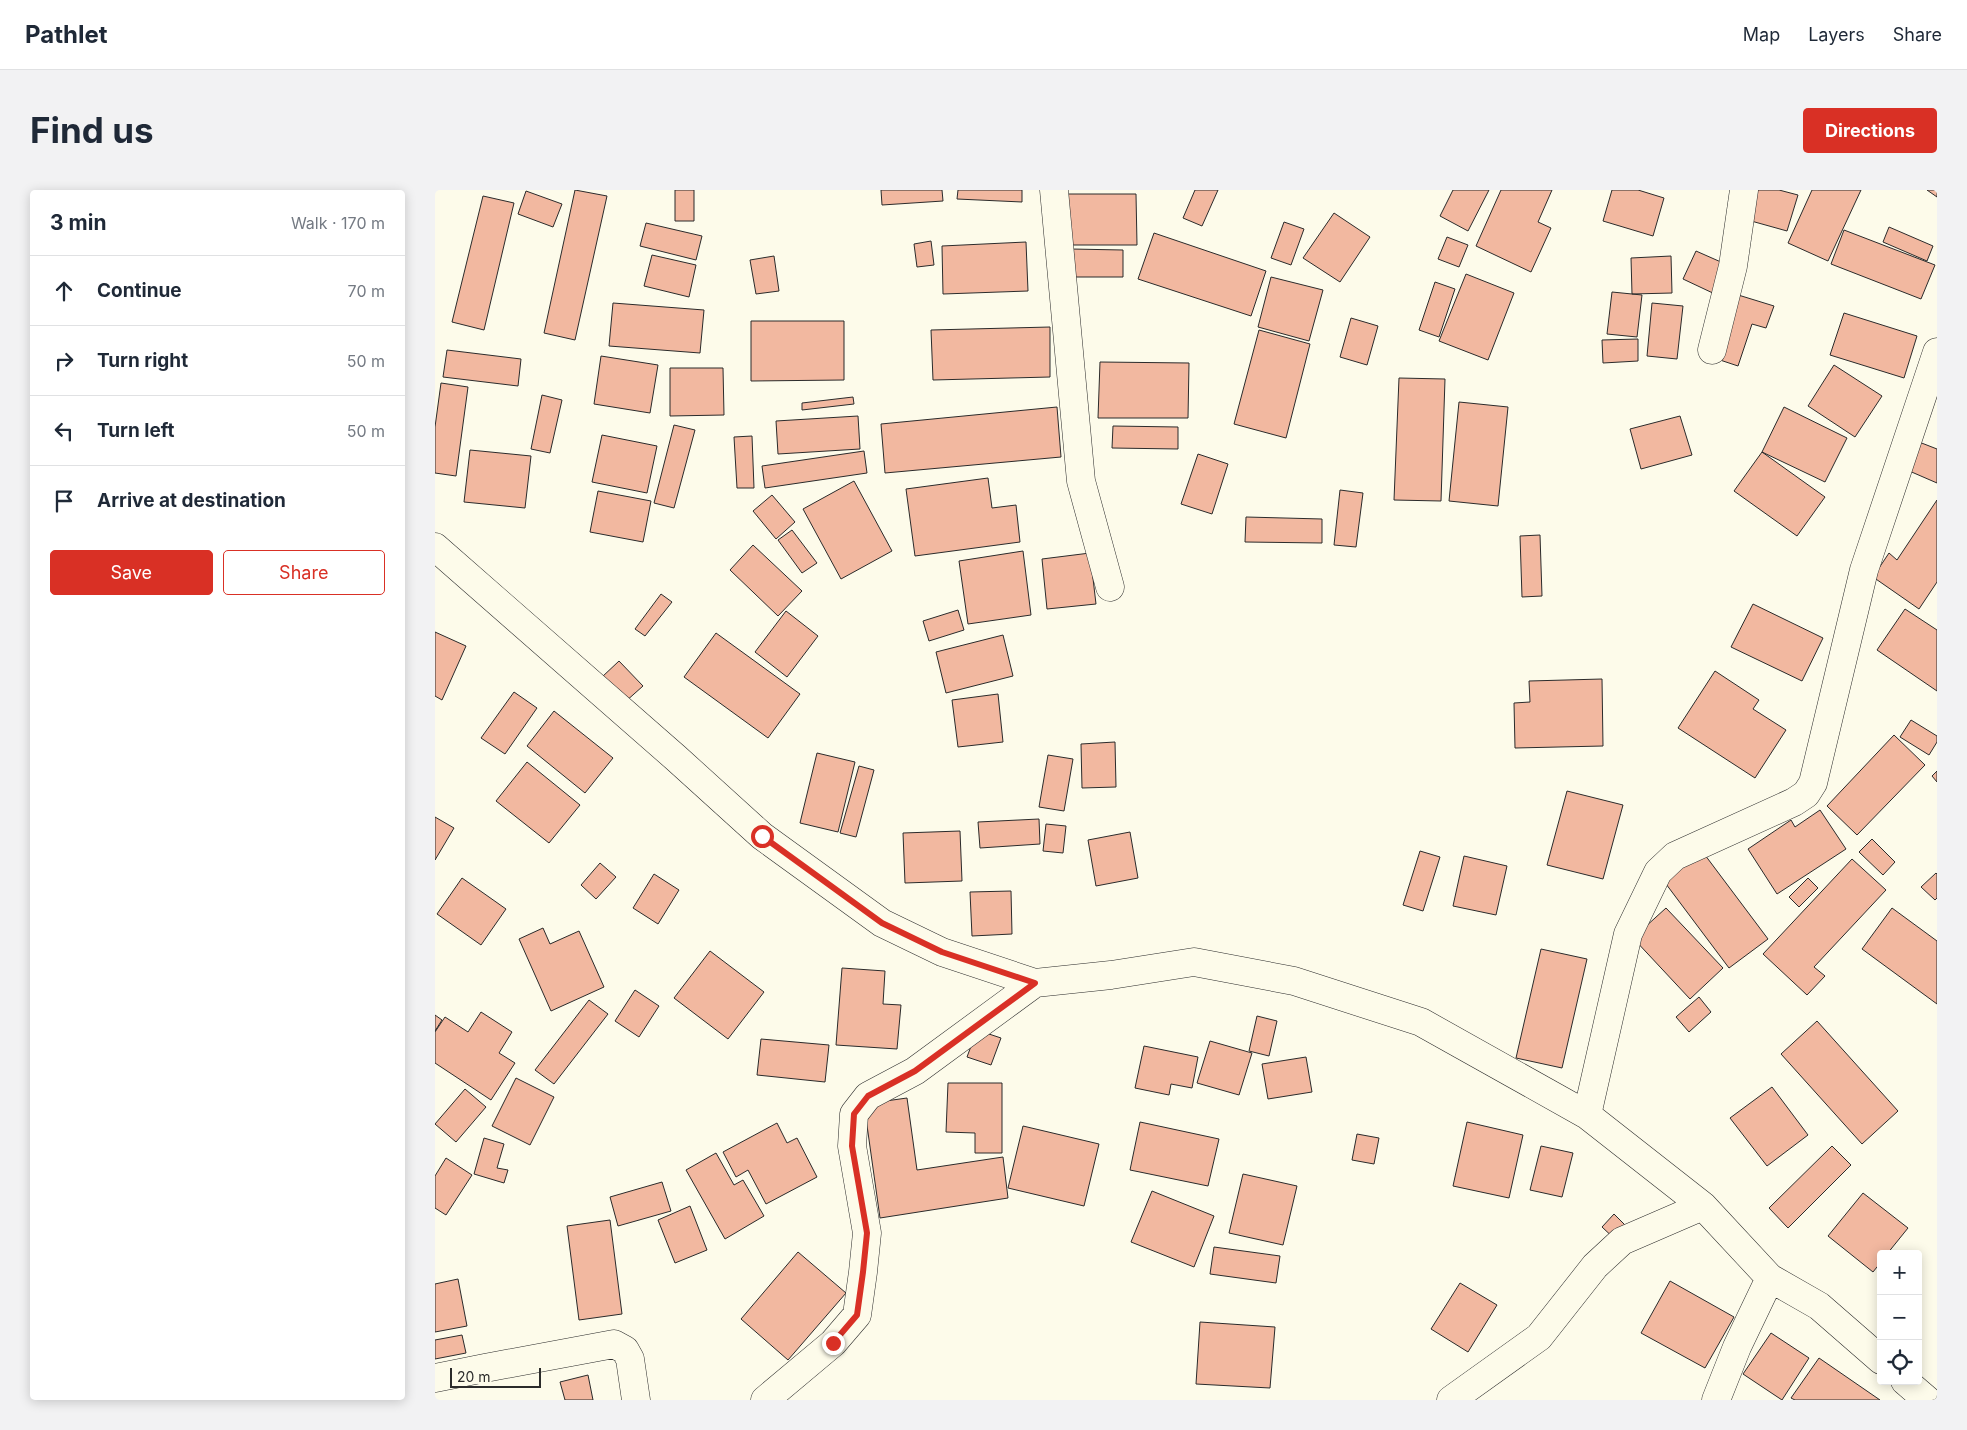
<!DOCTYPE html>
<meta charset="utf-8">
<style>
:root{--surface:#fff;--page:#f2f2f3;--text:#1f2937;--muted:#747a83;--line:#e0e1e3;--accent:#d93025}
body{margin:0;font-family:Inter,sans-serif;background:var(--page);color:var(--text)}
.controls{position:absolute;right:15px;bottom:15px;display:grid;overflow:hidden;border-radius:5px;box-shadow:0 2px 12px #0003}
.controls button{width:45px;height:45px;display:grid;place-items:center;padding:0;border:0;border-bottom:1px solid var(--line);background:var(--surface);color:var(--text);font:25px sans-serif}
.scale{position:absolute;left:15px;bottom:12px;width:91px;box-sizing:border-box;padding-left:5px;border:2px solid #2b2b2b;border-top:0;font-size:14px;line-height:18px;white-space:nowrap;color:#2b2b2b;-webkit-text-stroke:4px #fdfbea;paint-order:stroke}
.stop{position:absolute;width:15px;height:15px;margin:-11px;border:4px solid #d93025;border-radius:50%;background:#fff}
.stop.end{background:#d93025;border-color:#fff;box-shadow:0 1px 5px #0008}
.list{margin:0;padding:0;list-style:none}
h2{display:flex;justify-content:space-between;align-items:center;height:65px;margin:0;padding:0 20px;font-size:21px}
h2 small{font-size:16px;font-weight:400;color:var(--muted)}
.list li{display:grid;grid-template-columns:32px 1fr auto;gap:15px;align-items:center;box-sizing:border-box;height:70px;padding:0 20px;border-top:1px solid var(--line)}
.list b{display:block;font-size:19px;white-space:nowrap}
.list em{font-size:16px;font-style:normal;color:var(--muted)}
.actions{display:flex;gap:10px;padding:15px 20px}
.actions a{flex:1;padding:11px 0;border:1px solid var(--accent);border-radius:5px;text-align:center;font-size:18px;color:var(--accent)}
.actions .main{background:var(--accent);color:#fff}
.icon{flex:none;width:28px;height:28px;fill:none;stroke:currentColor;stroke-width:2;stroke-linecap:round;stroke-linejoin:round}
.map{position:relative;flex:none;width:1502px;height:1210px;overflow:hidden;border-radius:5px}
header{display:flex;align-items:center;gap:30px;box-sizing:border-box;height:70px;padding:0 25px;background:var(--surface);border-bottom:1px solid var(--line)}
header strong{font-size:24px}
nav{display:flex;gap:28px;margin-inline-start:auto;font-size:18px}
.intro{display:flex;align-items:center;justify-content:space-between;box-sizing:border-box;height:120px;padding:0 30px}
h1{margin:0;font-size:35px}
.button{padding:12px 22px;border-radius:5px;background:var(--accent);color:#fff;font-size:18px;font-weight:700}
main{display:flex;gap:30px;padding:0 30px}
aside{flex:1;background:var(--surface);border-radius:5px;box-shadow:0 2px 12px #0003}
.map>svg:first-child{display:block}
.building{fill:#f2b8a0;stroke:#2b2b2b}
.lines{fill:none;stroke-linecap:round;stroke-linejoin:round}
.minor-casing{stroke:#2b2b2b;stroke-width:29}
.minor{stroke:#fdfbea;stroke-width:28}
.route{stroke:#d93025;stroke-width:6}
</style>
<header>
<strong>Pathlet</strong>
<nav><a>Map</a><a>Layers</a><a>Share</a></nav>
</header>
<div class="intro"><h1>Find us</h1><a class="button">Directions</a></div>
<main>
<aside>
<h2>3 min<small>Walk · 170 m</small></h2>
<ul class="list">
<li><svg class="icon" aria-label="ahead" viewBox="0 0 24 24"><path d="M12 20V5M6 11l6-6 6 6"/></svg><div><b>Continue</b></div><em>70 m</em></li>
<li><svg class="icon" aria-label="right" viewBox="0 0 24 24"><path d="M7 20v-9h11M14 6l5 5-5 5"/></svg><div><b>Turn right</b></div><em>50 m</em></li>
<li><svg class="icon" aria-label="left" viewBox="0 0 24 24"><path d="M17 20v-9H6M10 6l-5 5 5 5"/></svg><div><b>Turn left</b></div><em>50 m</em></li>
<li><svg class="icon" aria-label="arrive" viewBox="0 0 24 24"><path d="M6 21V4h12l-3 4 3 4H6"/></svg><div><b>Arrive at destination</b></div></li>
</ul>
<div class="actions"><a class="main">Save</a><a>Share</a></div>
</aside>
<div class="map">
<svg width="1502" height="1210" viewBox="0 0 1502 1210">
<rect width="100%" height="100%" fill="#fdfbea"/>
<path class="building" d="M140,0L172,6L140,150L109,143Z
M240,0H259V31H240Z
M446,0H507L508,11L447,15Z
M523,0H587V12L522,9Z
M760,0H783L767,36L748,28Z
M1018,0H1054L1033,41L1005,26Z
M1066,0H1117L1103,32L1116,38L1096,82L1041,56Z
M1177,0H1203L1229,8L1218,46L1168,31Z
M1318,0H1344L1363,5L1352,41L1309,29Z
M1377,0H1426L1393,71L1353,53Z
M1492,0H1502V7Z
M91,1L127,14L118,37L83,24Z
M633,4H701L702,55H633Z
M48,6L79,13L49,140L17,132Z
M899,23L935,47L905,92L868,68Z
M849,32L869,39L856,75L836,68Z
M211,33L267,46L261,70L205,56Z
M1454,37L1498,56L1492,71L1448,52Z
M1409,40L1500,75L1486,109L1396,74Z
M719,43L831,81L816,126L703,89Z
M1012,47L1033,55L1024,77L1003,69Z
M496,51L499,75L482,77L479,54Z
M591,52L593,101L508,104L507,56Z
M636,59L688,60V87H636Z
M1261,61L1295,76L1282,105L1248,89Z
M217,65L261,75L254,107L209,96Z
M339,66L344,101L321,104L315,70Z
M1236,66L1237,103L1197,104L1196,68Z
M1031,84L1079,103L1053,170L1004,151Z
M836,87L888,100L874,151L823,137Z
M1000,92L1020,99L1004,147L984,140Z
M1177,102L1207,105L1202,147L1172,144Z
M1300,104L1339,116L1331,138L1317,134L1303,176L1279,168Z
M178,113L269,120L265,163L174,156Z
M1217,113L1248,116L1242,169L1212,166Z
M1409,123L1482,146L1469,188L1395,165Z
M916,128L943,136L932,175L905,167Z
M316,131H409V190L316,191Z
M615,137V187L498,190L496,140Z
M824,140L875,154L851,248L799,234Z
M1203,149V171L1168,173L1167,150Z
M12,160L86,169L83,196L8,187Z
M166,166L223,175L215,223L159,214Z
M665,172L754,173L753,228H663Z
M1399,175L1447,206L1420,247L1373,216Z
M235,178H288L289,225L235,226Z
M964,188L1010,189L1006,311L959,310Z
M6,193L33,197L21,286L0,283V237Z
M107,205L127,210L115,263L96,259Z
M418,207L419,214L367,220V213Z
M1024,212L1073,217L1063,316L1014,311Z
M622,217L626,267L450,283L446,234Z
M1349,217L1412,248L1390,292L1327,262Z
M423,226L425,259L343,264L341,231Z
M1245,226L1257,265L1206,279L1195,239Z
M239,235L260,240L239,318L219,313Z
M678,236L743,237V259L677,258Z
M167,245L222,256L212,303L157,292Z
M317,246L319,298H302L299,247Z
M1484,252L1502,259V293L1472,280Z
M35,260L96,266L90,318L29,312Z
M429,261L432,283L330,298L327,276Z
M1327,262L1390,307L1362,346L1299,301Z
M763,264L793,274L777,324L746,314Z
M553,288L557,318L581,315L585,352L480,366L471,299Z
M419,291L457,361L406,389L368,319Z
M905,300L928,303L921,357L899,355Z
M163,301L216,311L208,352L155,342Z
M337,305L360,332L341,349L318,321Z
M1502,310V392L1484,419L1438,387L1454,363L1462,370Z
M811,327L887,329V353L810,352Z
M357,340L382,373L367,383L343,350Z
M1105,345L1107,406L1087,407L1085,346Z
M318,355L367,401L343,426L295,380Z
M588,361L596,425L533,434L524,371Z
M655,363L661,414L612,419L607,369Z
M226,404L237,412L210,446L200,439Z
M1318,414L1388,448L1367,491L1296,457Z
M1470,419L1502,440V501L1442,460Z
M523,420L529,440L494,451L488,431Z
M351,421L383,446L352,487L320,462Z
M0,442L31,456L7,510L0,506Z
M281,443L365,504L333,548L249,487Z
M568,445L578,486L511,503L501,462Z
M184,471L208,496L190,512L167,487Z
M1280,481L1324,510L1318,519L1351,540L1320,588L1243,538Z
M1167,489L1168,556L1080,558L1079,513L1095,512L1094,491Z
M79,502L102,518L70,564L46,548Z
M563,504L568,552L523,557L517,510Z
M119,521L178,568L150,603L92,556Z
M1476,530L1502,546V552L1494,565L1465,547Z
M1459,545L1490,575L1422,645L1392,616Z
M680,552L681,597L647,598L646,554Z
M382,563L420,572L403,642L365,633Z
M613,565L638,569L629,621L604,617Z
M92,572L145,615L114,653L61,611Z
M424,576L439,580L421,647L405,643Z
M1502,581V592L1497,586Z
M1132,601L1188,615L1168,689L1112,675Z
M1385,620L1411,659L1342,704L1313,659L1356,630L1360,637Z
M0,627L19,638L0,670Z
M604,629L605,654L545,658L543,632Z
M611,634L631,636L628,663L608,661Z
M525,641L527,691L470,693L468,643Z
M695,642L703,688L661,696L653,650Z
M1437,649L1460,672L1448,685L1424,662Z
M985,661L1005,667L988,721L968,715Z
M1267,661L1333,749L1294,778L1228,690Z
M1029,666L1072,676L1061,725L1018,716Z
M1417,669L1451,700L1379,777L1390,786L1372,805L1328,764Z
M165,673L181,687L161,709L146,695Z
M1501,683L1502,684V708L1500,710L1486,697Z
M219,684L244,700L223,734L198,718Z
M27,688L71,719L46,755L2,724Z
M1373,688L1383,698L1364,717L1354,707Z
M576,701L577,744L537,746L535,702Z
M1231,718L1288,778L1255,809L1198,748Z
M1457,718L1502,751V814L1427,759Z
M108,738L115,754L144,741L169,797L116,821L84,749Z
M1106,759L1152,769L1127,878L1081,868Z
M275,761L329,802L293,849L239,808Z
M407,778L450,781L448,814L466,815L462,859L401,855Z
M200,800L224,816L204,847L180,831Z
M1264,807L1276,822L1254,842L1241,827Z
M154,810L173,824L119,894L100,880Z
M46,822L77,842L64,863L80,873L56,910L0,873V842L10,827L33,842Z
M0,825L7,830L0,841Z
M822,826L842,831L834,866L814,861Z
M1382,831L1463,921L1427,954L1346,864Z
M542,840L566,848L556,875L532,867Z
M326,849L394,855L390,892L322,885Z
M775,851L817,863L804,905L762,893Z
M709,856L763,867L757,898L736,894L734,905L700,898Z
M871,867L877,902L833,909L827,874Z
M81,888L119,907L95,955L57,936Z
M513,893H567V963H540V943L511,942Z
M1337,897L1373,945L1332,976L1295,928Z
M30,899L51,917L21,952L0,934Z
M472,908L482,980L568,967L573,1008L445,1028L429,914Z
M705,932L784,949L773,996L695,980Z
M1032,932L1088,945L1074,1008L1018,996Z
M342,933L352,953L362,948L382,987L331,1014L313,980L301,987L288,962Z
M588,936L664,954L649,1016L573,998Z
M922,944L944,948L939,974L917,970Z
M49,948L69,954L62,978L73,980L69,993L39,984Z
M1106,956L1138,963L1127,1007L1095,1000Z
M1397,956L1416,975L1353,1038L1334,1018Z
M281,963L299,995L308,990L329,1026L290,1049L251,980Z
M11,968L37,985L11,1025L0,1018V986Z
M808,984L862,996L848,1055L794,1043Z
M227,992L236,1021L183,1036L175,1007Z
M717,1001L779,1026L759,1077L696,1052Z
M1428,1003L1473,1038L1452,1064H1446V1072L1438,1082L1393,1046Z
M255,1016L272,1060L240,1073L223,1030Z
M1179,1024L1194,1039L1182,1051L1167,1037Z
M175,1030L187,1124L144,1130L132,1036Z
M779,1057L845,1066L841,1093L775,1084Z
M363,1062L411,1103L353,1170L306,1129Z
M23,1089L32,1136L0,1142V1094Z
M1235,1091L1299,1127L1270,1178L1206,1143Z
M1025,1093L1062,1115L1033,1162L996,1139Z
M765,1132L840,1137L835,1198L761,1194Z
M1336,1143L1374,1168L1347,1210L1308,1184Z
M27,1145L31,1163L0,1169V1150Z
M1384,1168L1445,1210H1360L1356,1208Z
M153,1185L158,1210H130L125,1192Z"/>
<g class="lines">
<defs>
<path id="minor" d="M619,0L646,291L675,397
M1277,160L1298,76L1309,0
M0,357L241,568L327,646L447,733L507,762L600,793L676,785L759,772L859,791L986,832L1152,925L1268,1016L1335,1088L1384,1116L1446,1170
M1152,925L1193,744L1223,682L1240,666L1359,612L1371,604L1378,593L1429,380L1502,162
M0,1188L50,1178L179,1154L190,1160L195,1169L201,1210
M1470,1191L1492,1210
M330,1210L398,1153L422,1125L428,1082L432,1043L417,956L419,924L433,906L480,881L600,793
M1016,1210L1104,1147L1160,1076L1187,1051L1268,1016
M1281,1210L1302,1157L1335,1088"/>
</defs>
<use href="#minor" class="minor-casing"/>
<use href="#minor" class="minor"/>
</g>
<g class="lines">
<path class="route" d="M327,646L447,733L507,762L600,793L480,881L433,906L419,924L417,956L432,1043L428,1082L422,1125L398,1153"/>
</g>
</svg>
<div class="controls">
<button>+</button>
<button>−</button>
<button><svg class="icon" aria-label="locate" viewBox="0 0 24 24"><circle cx="12" cy="12" r="6"/><path d="M12 2v4M12 18v4M2 12h4M18 12h4"/></svg></button>
</div>
<div class="scale">20 m</div>
<div class="stop" style="left:327px;top:646px"></div>
<div class="stop end" style="left:398px;top:1153px"></div>
</div>
</main>
